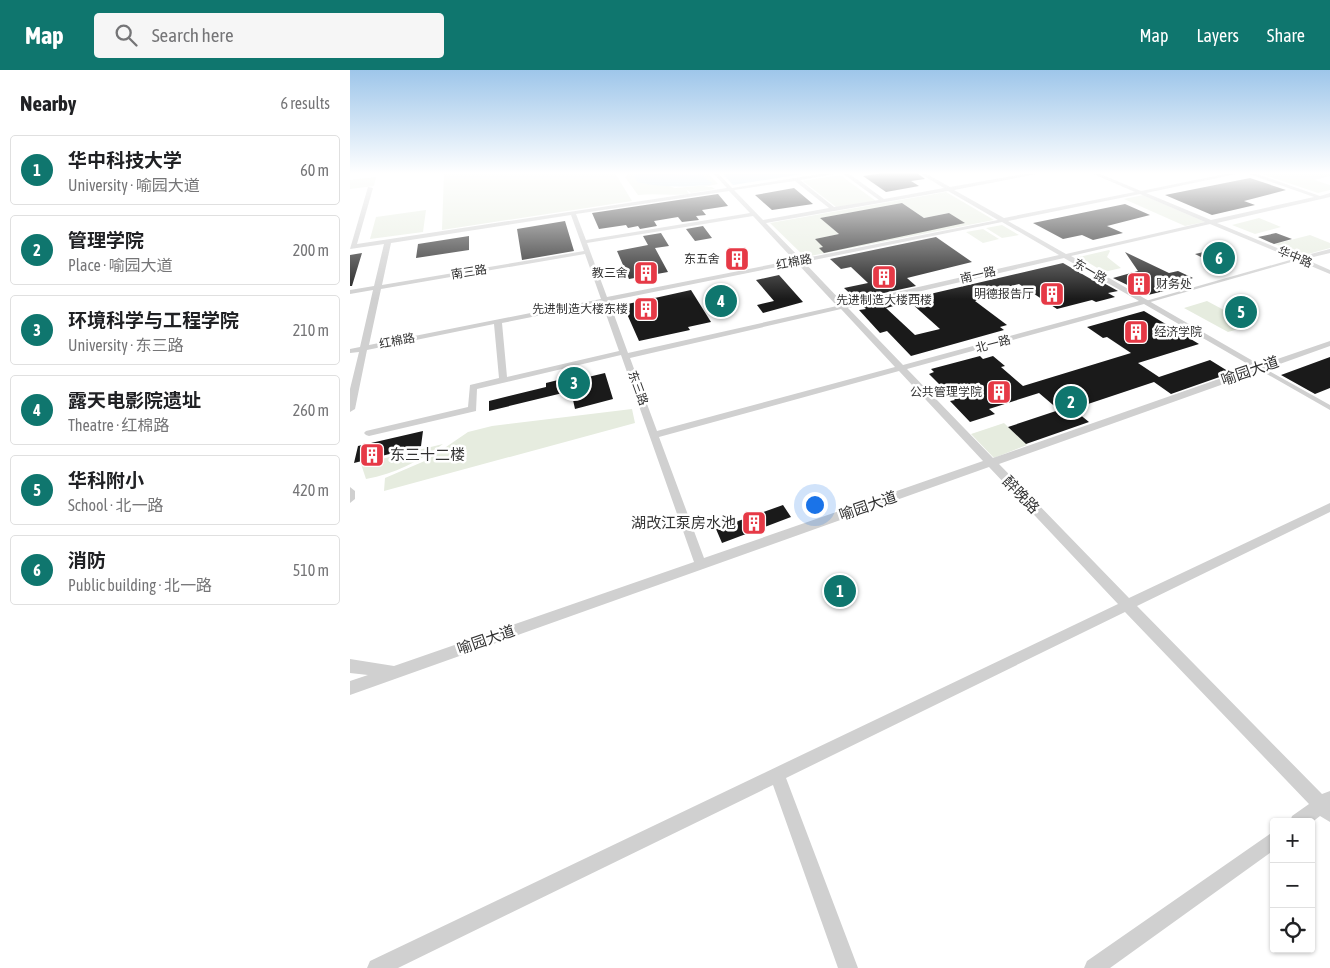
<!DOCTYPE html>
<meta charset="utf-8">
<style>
:root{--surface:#fff;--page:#f6f6f6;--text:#202124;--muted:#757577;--line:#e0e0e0;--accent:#0f766e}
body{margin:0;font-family:"Asap Condensed","Noto Sans SC",sans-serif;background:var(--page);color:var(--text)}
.controls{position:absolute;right:15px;bottom:15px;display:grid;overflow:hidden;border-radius:5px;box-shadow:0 1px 4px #0004}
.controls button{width:45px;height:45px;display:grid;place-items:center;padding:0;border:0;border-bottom:1px solid var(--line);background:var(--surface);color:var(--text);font:25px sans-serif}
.you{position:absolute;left:464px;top:434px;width:18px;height:18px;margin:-12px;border:4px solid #fff;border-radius:50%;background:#1a73e8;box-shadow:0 0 0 8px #1a73e833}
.badge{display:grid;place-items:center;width:32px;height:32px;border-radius:50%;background:var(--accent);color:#fff;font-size:16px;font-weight:700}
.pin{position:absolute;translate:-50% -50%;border:2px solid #fff;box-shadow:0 1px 5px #0006}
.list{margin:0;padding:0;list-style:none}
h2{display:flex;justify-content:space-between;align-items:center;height:65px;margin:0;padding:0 20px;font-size:21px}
h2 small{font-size:16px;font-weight:400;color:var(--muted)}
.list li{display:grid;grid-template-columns:32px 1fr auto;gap:15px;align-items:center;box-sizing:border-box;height:70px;margin:0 10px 10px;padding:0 10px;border:1px solid var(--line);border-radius:5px}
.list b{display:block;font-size:19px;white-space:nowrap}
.list p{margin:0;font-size:16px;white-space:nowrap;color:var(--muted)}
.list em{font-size:16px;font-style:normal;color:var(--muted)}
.icon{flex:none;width:28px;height:28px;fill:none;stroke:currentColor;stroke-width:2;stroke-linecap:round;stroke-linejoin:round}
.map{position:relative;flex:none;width:980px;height:898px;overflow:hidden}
header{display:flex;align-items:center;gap:30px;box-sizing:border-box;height:70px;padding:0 25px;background:var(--accent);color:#fff}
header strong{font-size:24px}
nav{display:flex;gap:28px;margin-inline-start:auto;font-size:18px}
.search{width:350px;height:45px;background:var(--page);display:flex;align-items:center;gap:12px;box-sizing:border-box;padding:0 18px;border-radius:5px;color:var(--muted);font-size:19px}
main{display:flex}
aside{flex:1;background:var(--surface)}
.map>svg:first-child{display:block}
.green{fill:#e6ecdf;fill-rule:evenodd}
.water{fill:#cfe2ee}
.building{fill:#1a1a1a;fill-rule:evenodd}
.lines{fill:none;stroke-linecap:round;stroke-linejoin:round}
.pedestrian{fill:#d0d0d0;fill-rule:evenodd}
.minor{fill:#d0d0d0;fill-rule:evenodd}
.labels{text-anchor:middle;stroke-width:5;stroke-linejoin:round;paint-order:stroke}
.far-street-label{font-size:12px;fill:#333;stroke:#fff}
.far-poi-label{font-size:12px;fill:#333;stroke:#fff;text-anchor:end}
.street-label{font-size:15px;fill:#333;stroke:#fff}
.poi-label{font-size:15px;fill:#333;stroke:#fff;text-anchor:start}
</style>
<header>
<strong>Map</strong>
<div class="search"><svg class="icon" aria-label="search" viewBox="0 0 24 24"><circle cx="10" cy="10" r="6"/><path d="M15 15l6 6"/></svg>Search here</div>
<nav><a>Map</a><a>Layers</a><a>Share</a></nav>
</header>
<main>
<aside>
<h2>Nearby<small>6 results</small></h2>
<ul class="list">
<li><span class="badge">1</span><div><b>华中科技大学</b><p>University · 喻园大道</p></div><em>60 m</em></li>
<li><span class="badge">2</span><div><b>管理学院</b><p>Place · 喻园大道</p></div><em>200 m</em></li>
<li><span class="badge">3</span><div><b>环境科学与工程学院</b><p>University · 东三路</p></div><em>210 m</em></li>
<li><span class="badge">4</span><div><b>露天电影院遗址</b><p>Theatre · 红棉路</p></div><em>260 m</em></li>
<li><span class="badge">5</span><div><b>华科附小</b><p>School · 北一路</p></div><em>420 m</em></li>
<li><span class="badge">6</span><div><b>消防</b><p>Public building · 北一路</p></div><em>510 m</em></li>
</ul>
</aside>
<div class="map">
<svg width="980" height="898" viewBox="0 0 980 898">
<rect width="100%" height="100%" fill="#fff"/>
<path class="green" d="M94,103H265L282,131L92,160Z
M279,103H291L284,106L325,118L360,115L352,105L334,103H358L368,114L354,117H362L365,119L341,123L336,119L339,124C322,126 305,123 288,125L275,107Z
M909,103H980V106L964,110L980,115V120L968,123Z
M490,105L526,131L486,137L453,111Z
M26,107L24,116L0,119V110Z
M596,122L644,150L455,187L420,153ZM552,133L574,148L599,143L608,149L572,156L465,169L489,164L471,148Z
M793,125L855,152L835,156L774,129Z
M76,140L73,162L20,169L26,147Z
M909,148L931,157L905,164L882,155Z
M652,155L669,165L652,168L636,158Z
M633,159L649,169L633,173L616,162Z
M960,165L980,173V178L951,186L925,174Z
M759,180L760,181L757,187L771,198L754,202L729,187Z
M857,231L902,255L878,262L834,238Z
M282,339L285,353L34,421L35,408L77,390L118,362L142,356Z
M654,353L677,375L644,388L621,364Z
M93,374C69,391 45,404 16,409L11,394Z"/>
<path class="water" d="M291,103L352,105L362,113L360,115C335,117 312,118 287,112L284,106Z
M372,103H459L383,115Z"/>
<path class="building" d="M533,103H567L575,109L561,111L569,116L536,122L513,106Z
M900,108L936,120L894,131L905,135L862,145L815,125Z
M444,118L463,134L422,140L405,125Z
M368,124L378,136L352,140L356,145L346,146L349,150L332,152L328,147L304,151L307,156L290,159L288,156L278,158L276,155L249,159L242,143Z
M552,133L574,148L599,143L615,153L474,183L469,178L473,177L465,169L489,164L470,148Z
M775,134L800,145L757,156L773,163L743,170L732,165L713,169L683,153Z
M215,151L224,181L172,190L167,159Z
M353,156L362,168L345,171L336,159Z
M311,163L319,176L305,178L318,202L279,209L267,181L298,175L293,166Z
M926,163L942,169L924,174L908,167Z
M119,166V180L66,188L68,174Z
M586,167L622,192L557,208L566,216L506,229L494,218L518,213L501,197L491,199L480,189Z
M867,179L886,187L863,193L845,184Z
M775,182L819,203L828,201L843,208L809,218L814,221L798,225L763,208L788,201Z
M12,183L2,216H0V185Z
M713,193L746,212L750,211L768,221L758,223L765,227L746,232L742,230L707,239L669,214L640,221L647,226L625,231L657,255L650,257L654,260L561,286L537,261L530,263L509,240L516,239L513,236L574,222L580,224ZM560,232L590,259L565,265L536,238Z
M429,205L453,232L413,243L407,235L424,231L406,210Z
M341,220L361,252L338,257L340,260L289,271L273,235Z
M794,241L849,274L788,293L809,307L860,290L881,303L821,324L804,312L723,339L739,352L676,374L658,357L709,340L689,323L639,339L645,344L620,352L600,331L605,330L579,304L584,302L581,299L630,286L633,289L643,286L655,296L651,297L673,316L781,283L757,267L753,268L737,257Z
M980,287V318L965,324L931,305Z
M255,303L263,329L225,339L221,321L139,341V331L196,317V313L216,308L217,312Z
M73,361L71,376L4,393L8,376Z
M433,435L441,447L372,473L366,459Z"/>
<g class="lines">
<path class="pedestrian" d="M947,188L952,189L797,233L792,232Z
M910,296L980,335V340L908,299L907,298Z"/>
<path class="minor" d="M363,103H368L382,118L476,103H490L450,110L484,137L529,130L492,103H498L534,129L594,118L569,103H575L600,117L680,103H692L604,120L654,148L785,122L741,103H748L791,121L880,103H891L796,123L861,150L964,127L896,103H904L970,126L980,123V127L867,153L949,187L980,179V183L955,189L980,200V204L860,154L721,186L910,295L980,271V276L649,394L779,528L980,433V442L787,536L972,724L980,721V752L970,746L961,753L940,752L942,746L959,734L775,542L436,708L508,898H488L423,715L48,898H17L20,891L768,534L639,397L0,625V611L18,605L0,603V589L44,596L344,492L271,285L127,319L126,341L19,366L16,365L14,363L16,361L118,337L120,315L149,308L144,254L17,280L5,339L0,342V319L9,282L0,283V279L10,277L23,220L0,224V220L24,216L34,174L0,179L18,117L23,118L7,174L377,118ZM445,111L479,138L413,150L384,120ZM379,121L400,143L236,170L226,144ZM598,121L648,150L451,189L416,153ZM790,124L855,152L716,184L658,151ZM221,145L234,181L32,215L41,173ZM403,146L444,190L257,227L237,173ZM652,152L709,185L494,234L454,192ZM235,184L251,229L19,275L31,219ZM714,188L789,231L553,295L498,238ZM447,193L487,236L278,283L259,231ZM252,233L269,281L157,307L152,253ZM794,234L903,297L643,388L557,299ZM491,239L545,297L307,361L280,288ZM549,301L633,391L354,488L309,367Z
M0,417L5,421V429L0,433Z
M924,761V780L760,898H734L737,891Z"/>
</g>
<linearGradient id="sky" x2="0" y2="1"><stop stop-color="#9ec6ea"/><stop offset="0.45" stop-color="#fff"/><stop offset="1" stop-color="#fff" stop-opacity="0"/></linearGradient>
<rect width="980" height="229" fill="url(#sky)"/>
<defs>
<symbol id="building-square" viewBox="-11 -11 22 22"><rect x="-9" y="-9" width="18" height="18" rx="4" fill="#e63946" stroke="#fff"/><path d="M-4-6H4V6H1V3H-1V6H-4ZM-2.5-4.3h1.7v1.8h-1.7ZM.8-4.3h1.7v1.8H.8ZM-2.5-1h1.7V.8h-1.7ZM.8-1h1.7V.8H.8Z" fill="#fff"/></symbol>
</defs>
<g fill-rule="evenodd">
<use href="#building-square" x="373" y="175" width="28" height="28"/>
<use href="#building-square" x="282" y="189" width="28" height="28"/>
<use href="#building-square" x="520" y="193" width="28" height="28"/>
<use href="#building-square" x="775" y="200" width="28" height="28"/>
<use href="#building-square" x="688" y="210" width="28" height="28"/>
<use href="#building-square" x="282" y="225" width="28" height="28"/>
<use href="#building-square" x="772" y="248" width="28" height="28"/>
<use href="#building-square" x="635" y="308" width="28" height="28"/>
<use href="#building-square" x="8" y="371" width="28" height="28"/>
<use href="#building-square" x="390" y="439" width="28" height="28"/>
</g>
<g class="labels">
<g class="far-street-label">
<text transform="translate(945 187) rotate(23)" y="4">华中路</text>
<text transform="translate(444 192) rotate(-11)" y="4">红棉路</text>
<text transform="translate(740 201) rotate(30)" y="4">东一路</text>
<text transform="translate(119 202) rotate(-9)" y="4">南三路</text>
<text transform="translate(628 205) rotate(-13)" y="4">南一路</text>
<text transform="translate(47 271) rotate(-11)" y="4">红棉路</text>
<text transform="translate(643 274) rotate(-15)" y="4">北一路</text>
<text transform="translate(288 318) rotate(70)" y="4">东三路</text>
</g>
<g class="far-poi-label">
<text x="370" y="193">东五舍</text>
<text x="278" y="207">教三舍</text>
<text x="806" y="218" text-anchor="start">财务处</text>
<text x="684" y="228">明德报告厅</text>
<text x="534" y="234" text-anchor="middle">先进制造大楼西楼</text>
<text x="278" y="243">先进制造大楼东楼</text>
<text x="804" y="266" text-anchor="start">经济学院</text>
<text x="632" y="326">公共管理学院</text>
</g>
<g class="street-label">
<text transform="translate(900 301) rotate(-19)" y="5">喻园大道</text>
<text transform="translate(671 425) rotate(46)" y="5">醉晚路</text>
<text transform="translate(518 436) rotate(-19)" y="5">喻园大道</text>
<text transform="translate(136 570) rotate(-19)" y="5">喻园大道</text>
</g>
<g class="poi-label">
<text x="40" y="390">东三十二楼</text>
<text x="386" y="458" text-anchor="end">湖改江泵房水池</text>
</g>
</g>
</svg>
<div class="controls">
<button>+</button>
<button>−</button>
<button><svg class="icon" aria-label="locate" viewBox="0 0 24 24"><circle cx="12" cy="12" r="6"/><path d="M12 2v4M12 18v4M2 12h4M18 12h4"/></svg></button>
</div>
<div class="you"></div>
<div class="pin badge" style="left:490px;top:521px">1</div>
<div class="pin badge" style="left:721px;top:332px">2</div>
<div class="pin badge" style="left:224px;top:313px">3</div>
<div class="pin badge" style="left:371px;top:231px">4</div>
<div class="pin badge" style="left:891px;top:242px">5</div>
<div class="pin badge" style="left:869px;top:188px">6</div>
</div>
</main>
